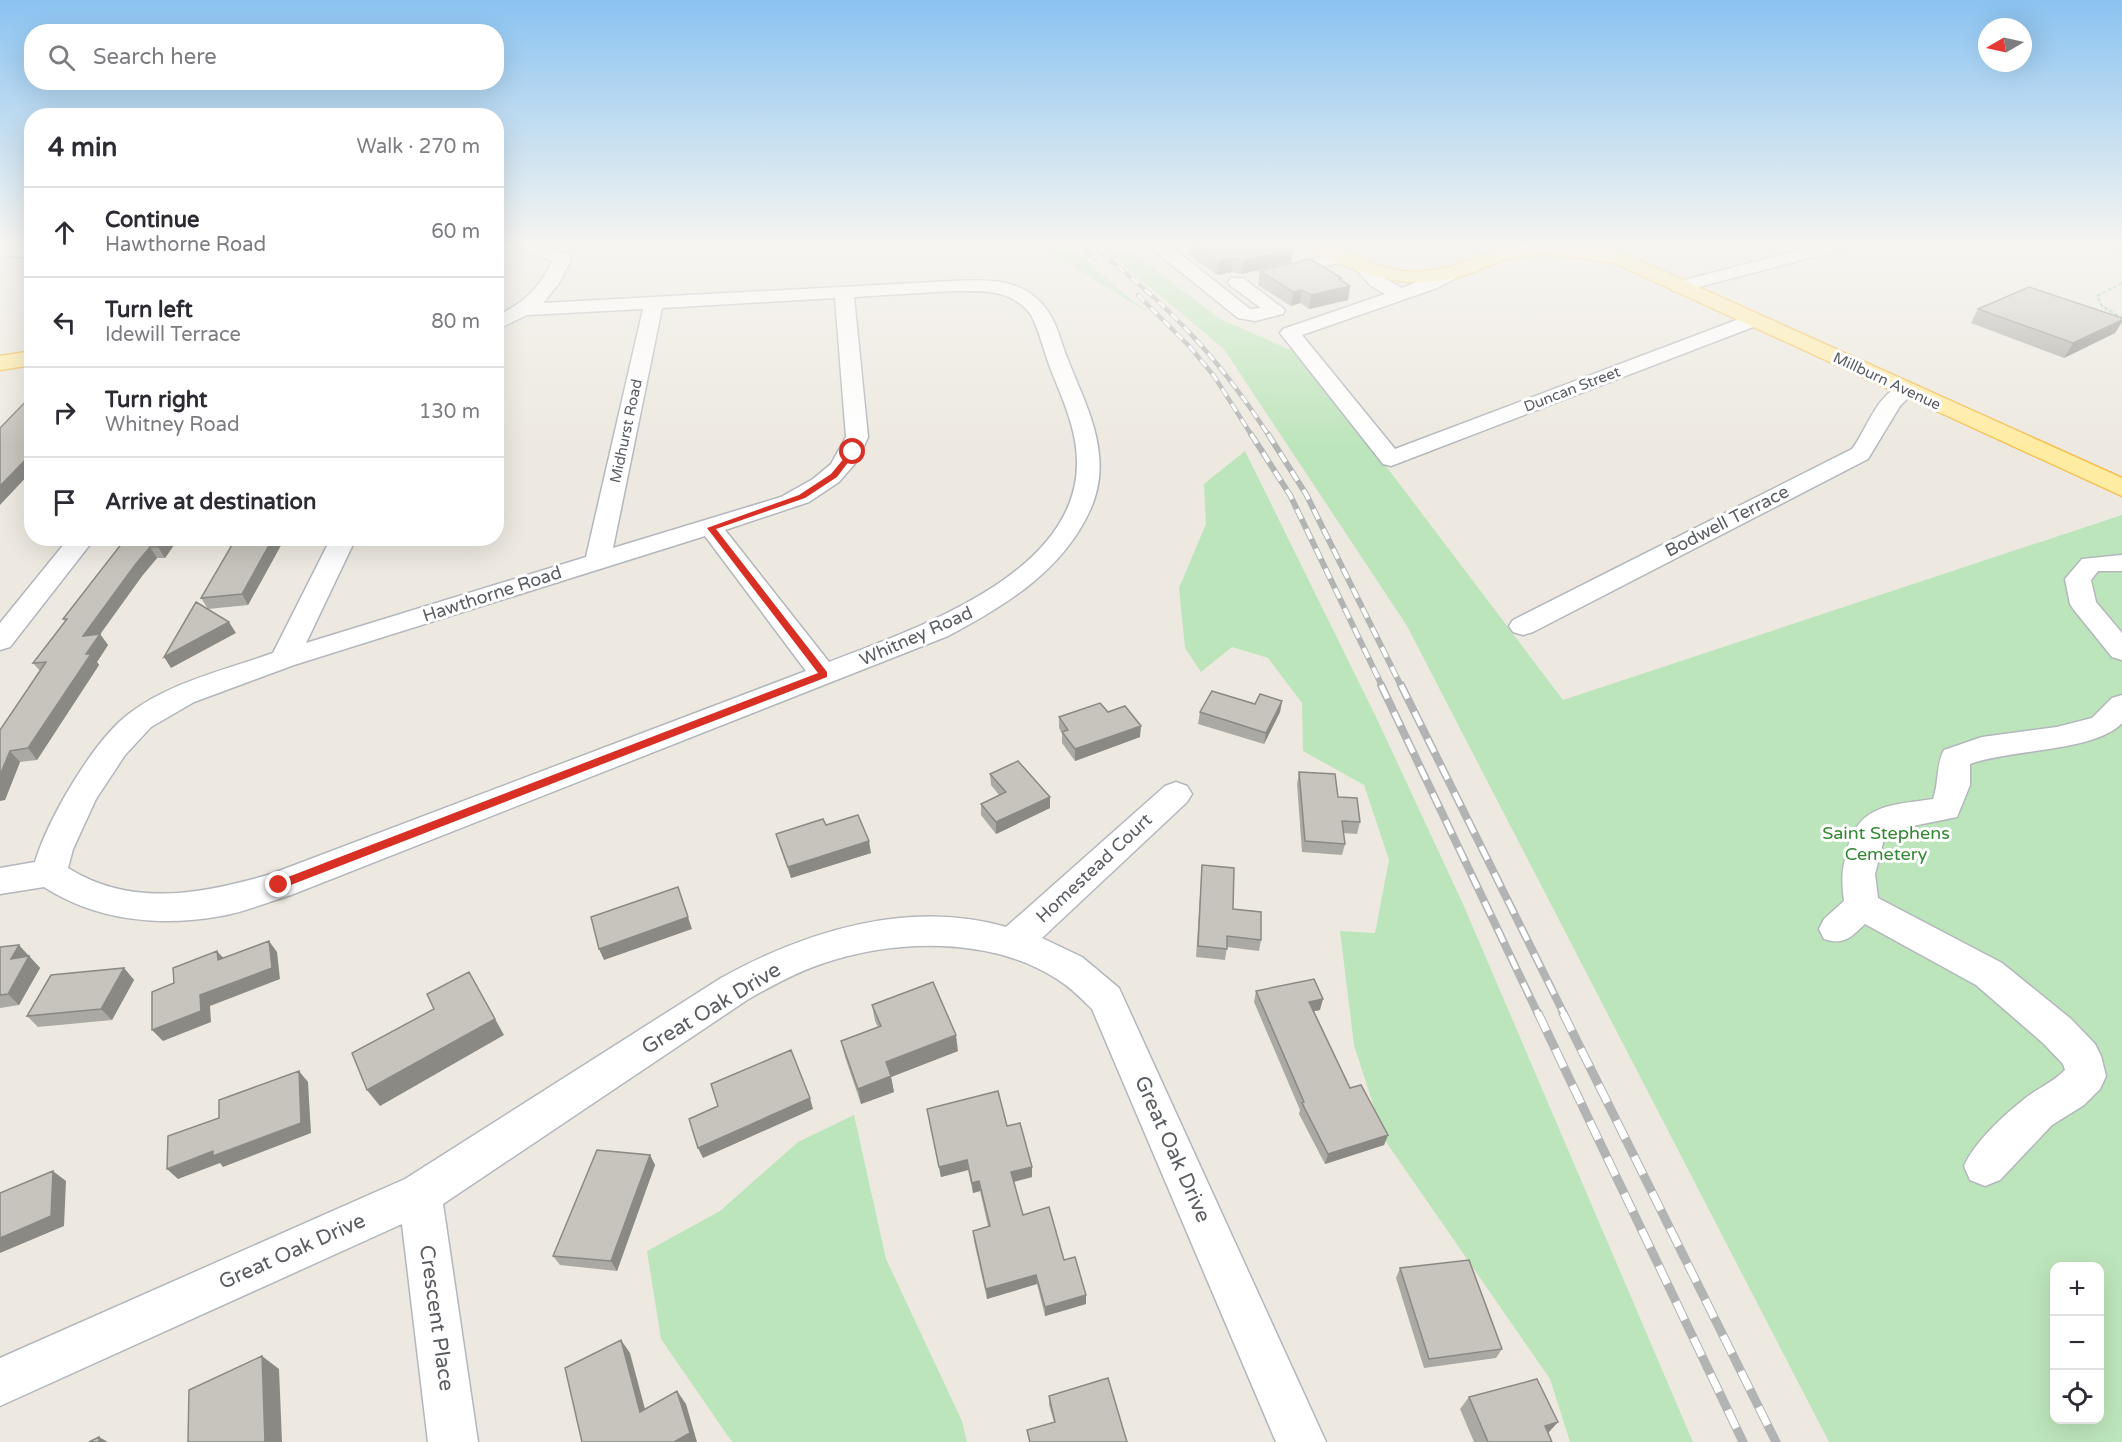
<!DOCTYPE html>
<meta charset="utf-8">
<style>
:root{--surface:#fff;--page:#f7f7f7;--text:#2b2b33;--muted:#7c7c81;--line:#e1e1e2}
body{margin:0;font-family:"Varela Round",sans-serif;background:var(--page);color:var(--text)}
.controls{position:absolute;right:18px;bottom:18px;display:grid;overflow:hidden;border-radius:12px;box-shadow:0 6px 24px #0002}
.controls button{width:54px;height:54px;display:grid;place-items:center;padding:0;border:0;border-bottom:2px solid var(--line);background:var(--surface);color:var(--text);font:30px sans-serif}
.compass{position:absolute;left:1978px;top:18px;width:54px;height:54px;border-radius:50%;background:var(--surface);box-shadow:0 6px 24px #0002;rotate:261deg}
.stop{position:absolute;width:18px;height:18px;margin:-14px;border:4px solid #d93025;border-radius:50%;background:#fff}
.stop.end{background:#d93025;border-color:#fff;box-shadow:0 2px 6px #0008}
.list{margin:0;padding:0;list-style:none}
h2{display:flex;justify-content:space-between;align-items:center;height:78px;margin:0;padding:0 24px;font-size:26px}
h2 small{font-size:20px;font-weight:400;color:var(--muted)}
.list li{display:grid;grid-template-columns:39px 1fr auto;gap:18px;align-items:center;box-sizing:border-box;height:90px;padding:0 24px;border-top:2px solid var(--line)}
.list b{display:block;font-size:22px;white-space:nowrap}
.list p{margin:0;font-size:20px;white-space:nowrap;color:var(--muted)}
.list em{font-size:20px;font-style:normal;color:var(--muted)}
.icon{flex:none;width:33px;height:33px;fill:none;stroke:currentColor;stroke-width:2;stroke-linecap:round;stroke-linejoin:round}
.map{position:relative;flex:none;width:2122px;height:1442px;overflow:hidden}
.search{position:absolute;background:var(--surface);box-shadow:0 6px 24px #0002;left:24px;top:24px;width:480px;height:66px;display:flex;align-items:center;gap:15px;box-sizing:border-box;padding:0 21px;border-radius:24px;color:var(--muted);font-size:22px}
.panel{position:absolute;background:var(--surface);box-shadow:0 6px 24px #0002;left:24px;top:108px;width:480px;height:438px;border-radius:24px}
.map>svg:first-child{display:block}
.green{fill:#bde5bb;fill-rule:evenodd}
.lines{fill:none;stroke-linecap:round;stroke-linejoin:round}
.minor-casing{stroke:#b3b7bc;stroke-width:3}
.major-casing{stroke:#f5bf51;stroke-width:3}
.path{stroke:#94c7a0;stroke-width:2;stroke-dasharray:4 2;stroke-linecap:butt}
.minor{fill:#fff;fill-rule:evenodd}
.major{fill:#ffeca3;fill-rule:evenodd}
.rail-far3-casing{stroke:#b2b3b3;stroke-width:4.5}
.rail-far2-casing{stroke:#b2b3b3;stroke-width:6}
.rail-far1-casing{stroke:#b2b3b3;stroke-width:8}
.rail-casing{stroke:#b2b3b3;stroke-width:9}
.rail-far3{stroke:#fff;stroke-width:3;stroke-dasharray:9;stroke-linecap:butt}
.rail-far2{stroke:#fff;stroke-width:4;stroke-dasharray:11;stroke-linecap:butt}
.rail-far1{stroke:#fff;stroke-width:5;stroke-dasharray:15;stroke-linecap:butt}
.rail{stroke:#fff;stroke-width:7;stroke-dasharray:20;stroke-linecap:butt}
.wall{fill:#aba9a3}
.shaded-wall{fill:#8b8984}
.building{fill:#c7c4bd;stroke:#8b8984;stroke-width:1.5}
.route{fill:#d93025}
.labels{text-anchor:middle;stroke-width:6;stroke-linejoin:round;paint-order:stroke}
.far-street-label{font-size:15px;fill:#595d62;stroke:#fff}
.street-label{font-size:18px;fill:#595d62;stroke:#fff}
.park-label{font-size:18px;fill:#338733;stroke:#fff}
.near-street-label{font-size:21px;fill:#595d62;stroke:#fff}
</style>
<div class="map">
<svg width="2122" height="1442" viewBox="0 0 2122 1442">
<rect width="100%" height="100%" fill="#ede9e0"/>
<path class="green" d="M1037,244H1064L1148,313Z
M1098,244H1121L1220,319L1302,355L1563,700L2122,515V1442H1829L1407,626L1224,349ZM2054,1266H2100V1420H2054Z
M1245,451L1377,719L1463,904L1693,1442H1570L1550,1379L1384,1139L1354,1045L1340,931L1375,933L1389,860L1364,785L1303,751L1302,703L1268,658L1232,647L1201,672L1185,648L1179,588L1206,524L1204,484Z
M854,1115L886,1259L962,1421L967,1442H732L661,1339L647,1251L720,1211L798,1142Z"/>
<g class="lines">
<defs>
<path id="minor" d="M514,244H537L568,255L571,259L560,282L543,303L952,281C978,280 1009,278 1031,294C1040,300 1047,309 1052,318C1059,331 1062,346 1068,360C1080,391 1096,421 1099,455C1101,473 1098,492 1091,508C1064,570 1005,606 948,636L291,895C268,902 244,912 221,916C160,927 97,921 44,887L0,894V868L35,862C48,819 94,739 130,713C171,682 226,670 273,653L331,538H356L306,643L586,557L643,309L527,315L496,330V316C523,304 540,288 552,261L516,248ZM952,291C982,291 1011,288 1031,315C1040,332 1044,352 1051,370C1063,400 1077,430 1077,462C1078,575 914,629 829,662L725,530L809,502L839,482L858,460L868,437L854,297ZM835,298L846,437L831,464L813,479L781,497L613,548L662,308ZM705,536L806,671L271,874C202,894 132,908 68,868L73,849L96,799L125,755L151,727L194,702L294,665Z
M1157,244H1178L1174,249L1250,309L1261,308L1231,286L1228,282L1231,278H1243L1285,310L1283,314L1255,321L1238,318L1156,252L1153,248Z
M1823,244H1850L1848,248L1679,292L1673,291L1670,287L1673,283Z
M2112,244H2122V250L2114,248Z
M0,245L32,248V258L0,255Z
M1341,252L1347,253L1350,257L1347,261L1276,278L1270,277L1267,273L1270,269Z
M1365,264L1371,265L1382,277L1402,288C1416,283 1450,264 1462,267L1465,271L1462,275L1437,288L1302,335L1395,449L1747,316H1761L1764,320L1761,324L1391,466L1383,464L1280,333L1283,329L1385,294L1370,285L1356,269L1359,265Z
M1906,384L1913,386L1916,390L1900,406L1868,459L1533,632L1523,635L1513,632L1509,626L1513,620L1852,449C1868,428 1877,391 1906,384Z
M69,538H95L10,647L0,650V623Z
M2122,555V571H2098L2091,580L2096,602L2122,633V660L2112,657L2074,610L2070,604L2065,579L2082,559Z
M2122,695V723C2095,752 2009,749 1970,764V785L1957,817L1898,829L1884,839L1875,874L1878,898L2002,963L2071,1019L2095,1044L2101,1056L2106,1076L2100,1089L2084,1105L2052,1125L2000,1180L1985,1186L1970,1180L1964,1166C1974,1143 2003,1116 2023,1100C2036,1089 2052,1083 2065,1070L2063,1064L2043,1043L1976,985L1865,924C1851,937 1844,946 1824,939L1819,929L1824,919L1844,901C1841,876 1842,871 1848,847C1860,803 1895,805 1933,799C1939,783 1936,764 1944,750L1982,737L2057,727L2092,718L2112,698Z
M1176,782L1187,786L1192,794L1187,802L1042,938L1082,957L1119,988L1326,1442H1276L1092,1009C1081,998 1070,987 1057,979C990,936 894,939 821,964C795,973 771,986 747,1000L443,1204L478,1442H428L402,1224L0,1406V1358L405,1179L721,978C806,931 909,899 1006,927L1165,786Z"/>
<path id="major" d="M1307,244H1329L1373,264L1400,271L1418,272L1450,267L1494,251L1516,245L1552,244L1580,246L1579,244H1603L2122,478V496L1614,263C1604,264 1593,259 1582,258C1563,255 1543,254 1523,256C1501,258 1483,270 1462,276C1407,292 1358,275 1309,248Z
M32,351V365L0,370V356Z"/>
</defs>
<use href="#minor" class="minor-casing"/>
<use href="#major" class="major-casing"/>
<path class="path" d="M2122,283L2097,296L2102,306L2122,318"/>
<use href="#minor" class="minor"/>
<use href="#major" class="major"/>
<defs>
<path id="rail-far3" d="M1077,244L1095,258
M1089,244C1167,303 1216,354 1269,436
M1138,295L1190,347L1214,376L1252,436"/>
<path id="rail-far2" d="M1251,434L1290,495L1382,686
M1268,434L1306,494L1401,686"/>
<path id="rail-far1" d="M1381,685L1538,1014
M1401,685L1564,1014"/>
<path id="rail" d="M1538,1013L1743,1442
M1563,1013L1776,1442"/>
</defs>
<use href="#rail-far3" class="rail-far3-casing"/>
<use href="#rail-far2" class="rail-far2-casing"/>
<use href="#rail-far1" class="rail-far1-casing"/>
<use href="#rail" class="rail-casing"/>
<use href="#rail-far3" class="rail-far3"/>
<use href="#rail-far2" class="rail-far2"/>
<use href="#rail-far1" class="rail-far1"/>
<use href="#rail" class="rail"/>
</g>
<path class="wall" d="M1189,244H1284L1293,249L1291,262L1242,274L1232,272L1218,275L1188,255Z
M1260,271L1342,278V281L1350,286L1348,300L1309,309L1300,303L1291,306L1258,285Z
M1978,309L2122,318V322L2115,333L2064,358L1971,323Z
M126,538H179L165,558H157L142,576L100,634L108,645L97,662L99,665L37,760L20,762L5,800L0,730L40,671L33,663L65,621L63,619Z
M236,538H285L248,605L208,609L201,598Z
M1282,701L1280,712L1264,744L1198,724L1200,712Z
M1108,712L1140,737L1075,761L1062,743V733L1059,728V717Z
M1299,772L1360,822L1357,834L1343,833L1345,844L1342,855L1302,852L1297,784Z
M990,774L1050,797V808L996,834L981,815V804L999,795L991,785Z
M826,825L871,853L791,878L779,845L776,834Z
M1202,865L1233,909L1261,940L1259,951L1227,947L1225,960L1196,957Z
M0,947L30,956V957L40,968L19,1005L0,1008Z
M124,968L134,980L112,1020L38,1027L27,1016Z
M1256,991L1320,1010L1314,1011L1350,1088L1388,1135L1384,1145L1325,1164L1299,1114L1300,1110L1254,1002Z
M872,1005L958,1051L891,1077L894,1092L861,1104L845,1057L841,1041L878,1027L875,1021Z
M927,1109L1007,1126L1032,1167V1177L1014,1182L1023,1215L1064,1260L1086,1295V1304L1045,1316L1037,1284L987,1299L974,1241L973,1231L988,1226L980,1191L973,1193L968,1170L941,1177Z
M650,1155L655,1165L617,1271L560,1265L553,1256Z
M1400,1268L1502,1349L1496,1358L1424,1368L1396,1278Z
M1049,1396L1127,1442H1029L1027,1430L1054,1422L1049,1405Z
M1469,1397L1558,1422L1548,1433L1552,1442H1474L1460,1409Z"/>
<path class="shaded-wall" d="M1293,249L1291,262L1242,274L1244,261Z
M1233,258L1232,272L1218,275L1219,261Z
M1342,278L1341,288L1350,286L1348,300L1309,309L1311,295L1339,279Z
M1302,290L1300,303L1291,306L1293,292Z
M2122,320V322L2115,333L2064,358L2073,343Z
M32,453V471L0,505V486Z
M165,538H179L165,558L158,547Z
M273,538H285L248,605L242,594Z
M150,547L157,558L142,576L91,647L83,636L135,565Z
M229,622L236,633L171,668L164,657Z
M100,634L108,645L97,662L99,665L37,760L28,748L86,654Z
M1282,701L1280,712L1264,744L1266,733Z
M1141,726L1140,737L1075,761V749Z
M10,751L20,762L5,800L0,801V775Z
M1050,797V808L996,834V822Z
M869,841L871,853L791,878L788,867Z
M678,887L692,929L604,960L599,949Z
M269,941L277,952L280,979L210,1006L211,1022L163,1041L152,1030L200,995Z
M19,945L40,968L19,1005L8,994L11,959Z
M217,951L227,962L218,960Z
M124,968L134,980L112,1020L101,1009Z
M469,972L504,1035L380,1106L367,1090Z
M1323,999L1320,1010L1306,1013L1309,1002Z
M956,1035L958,1051L891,1077L894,1092L861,1104L858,1089L886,1062Z
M299,1071L308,1082L311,1133L223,1167L220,1163L178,1179L167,1169L213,1151Z
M810,1098L813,1109L703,1158L698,1148Z
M1388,1135L1384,1145L1325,1164L1328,1154Z
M650,1155L655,1165L617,1271L611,1261Z
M967,1160L968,1170L941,1177L939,1167Z
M1032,1167V1177L1012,1182L1011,1172Z
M53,1171L66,1181L64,1226L0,1253V1238Z
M979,1181L980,1191L973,1193L972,1183Z
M1036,1275L1037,1284L987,1299L986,1289Z
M1086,1295V1304L1045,1316V1307Z
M621,1340L630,1353L649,1424L640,1412Z
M262,1356L279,1369L282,1442H265Z
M677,1391L686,1404L697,1442H674Z
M1558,1422L1547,1434L1545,1426Z
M99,1437L108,1442H99Z"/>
<path class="building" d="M1192,244H1284L1293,249L1244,261L1233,258L1219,261Z
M1310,259L1342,278L1339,279L1350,286L1311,295L1302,290L1293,292L1260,271Z
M2029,287L2122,318V320L2073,343L1978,309Z
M32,395V453L0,486V428Z
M126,538H165L158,547H150L135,565L83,636L100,634L86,654H91L28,748L10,751L0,775V730L46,662L33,663L67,619H63Z
M236,538H273L242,594L201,598Z
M196,602L229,622L164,657Z
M1212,691L1255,704L1260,694L1282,701L1266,733L1200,712Z
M1100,703L1108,712L1125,706L1141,726L1075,749L1062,732L1068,730L1059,717Z
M1018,761L1050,797L996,822L981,804L1006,792L990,774Z
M1299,772L1335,774L1338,797L1357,798L1360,822L1342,821L1345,844L1305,841Z
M858,815L869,841L788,867L776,834L823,819L826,825Z
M1202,865L1234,868L1233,909L1261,912V940L1227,936V949L1198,946Z
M678,887L688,917L599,949L591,917Z
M269,941L272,968L200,995L201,1011L152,1030V992L174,983L173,968L217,951L218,960Z
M19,945L11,959L29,956L8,994L0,995V947Z
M124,968L101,1009L27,1016L51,975Z
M469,972L495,1019L367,1090L352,1053L434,1009L427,994Z
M1314,979L1323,999L1309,1002L1350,1088L1361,1085L1388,1135L1328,1154L1302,1103L1304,1102L1256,991Z
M933,982L956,1035L886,1062L891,1076L858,1089L841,1041L881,1026L872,1005Z
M791,1050L810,1098L698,1148L689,1119L718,1106L711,1084Z
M299,1071L301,1123L213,1156V1151L167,1169L168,1136L219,1118V1100Z
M998,1091L1007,1126L1020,1123L1032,1167L1011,1172L1023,1215L1049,1207L1064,1260L1075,1257L1086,1295L1045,1307L1036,1275L986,1289L973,1231L990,1226L979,1181L972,1183L967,1160L939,1167L927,1109Z
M597,1150L650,1155L611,1261L553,1256Z
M53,1171L51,1216L0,1238V1193Z
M1469,1260L1502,1349L1429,1359L1400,1268Z
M621,1340L640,1412L677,1391L690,1433L674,1442H582L565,1368Z
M262,1356L265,1442H188L189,1390Z
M1108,1378L1127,1442H1030L1027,1430L1055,1422L1049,1396Z
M1537,1379L1558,1422L1545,1426L1552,1442H1488L1469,1397Z
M99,1437V1442H89Z"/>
<linearGradient id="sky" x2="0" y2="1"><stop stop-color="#8ac3f1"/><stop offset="0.55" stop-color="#f7f5f1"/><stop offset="1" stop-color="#f7f5f1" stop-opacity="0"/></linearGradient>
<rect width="2122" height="446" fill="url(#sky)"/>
<path class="route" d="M850,451L856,452L837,477L805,498L716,529L827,672V677L283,888H275V882L818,673L707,528L799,495L831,474Z"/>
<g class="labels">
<g class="far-street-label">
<text transform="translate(1887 381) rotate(25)" y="5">Millburn Avenue</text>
<text transform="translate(1572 389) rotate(-21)" y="5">Duncan Street</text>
<text transform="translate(626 431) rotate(-78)" y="5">Midhurst Road</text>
</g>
<g class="street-label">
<text transform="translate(1727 521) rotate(-27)" y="6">Bodwell Terrace</text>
<text transform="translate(492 594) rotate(-18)" y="6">Hawthorne Road</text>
<text transform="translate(916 636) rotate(-24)" y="6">Whitney Road</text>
<text transform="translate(1094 868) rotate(-43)" y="6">Homestead Court</text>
</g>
<g class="park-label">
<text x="1886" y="839">Saint Stephens<tspan x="1886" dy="21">Cemetery</tspan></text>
</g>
<g class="near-street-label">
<text transform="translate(711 1008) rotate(-31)" y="7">Great Oak Drive</text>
<text transform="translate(1173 1149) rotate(66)" y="7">Great Oak Drive</text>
<text transform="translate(292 1251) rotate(-24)" y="7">Great Oak Drive</text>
<text transform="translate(437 1318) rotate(82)" y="7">Crescent Place</text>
</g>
</g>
</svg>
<div class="controls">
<button>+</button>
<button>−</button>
<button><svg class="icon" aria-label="locate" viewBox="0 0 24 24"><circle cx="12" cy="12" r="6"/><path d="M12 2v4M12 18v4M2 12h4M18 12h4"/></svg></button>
</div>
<svg class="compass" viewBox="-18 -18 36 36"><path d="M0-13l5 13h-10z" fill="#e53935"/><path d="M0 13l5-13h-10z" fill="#7c7c81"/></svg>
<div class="stop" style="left:853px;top:452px"></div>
<div class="stop end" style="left:279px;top:885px"></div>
<div class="search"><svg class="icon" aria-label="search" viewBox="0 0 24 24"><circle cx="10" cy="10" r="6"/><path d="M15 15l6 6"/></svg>Search here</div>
<section class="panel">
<h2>4 min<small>Walk · 270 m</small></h2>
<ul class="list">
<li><svg class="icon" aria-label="ahead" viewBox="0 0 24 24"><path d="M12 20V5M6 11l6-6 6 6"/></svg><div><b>Continue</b><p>Hawthorne Road</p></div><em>60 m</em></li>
<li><svg class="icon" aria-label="left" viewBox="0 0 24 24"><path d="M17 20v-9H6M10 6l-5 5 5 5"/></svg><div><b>Turn left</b><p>Idewill Terrace</p></div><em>80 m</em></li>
<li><svg class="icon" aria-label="right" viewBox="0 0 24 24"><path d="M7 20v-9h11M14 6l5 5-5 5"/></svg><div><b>Turn right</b><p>Whitney Road</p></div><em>130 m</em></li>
<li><svg class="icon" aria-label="arrive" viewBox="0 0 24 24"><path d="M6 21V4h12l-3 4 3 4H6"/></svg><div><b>Arrive at destination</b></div></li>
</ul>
</section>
</div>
